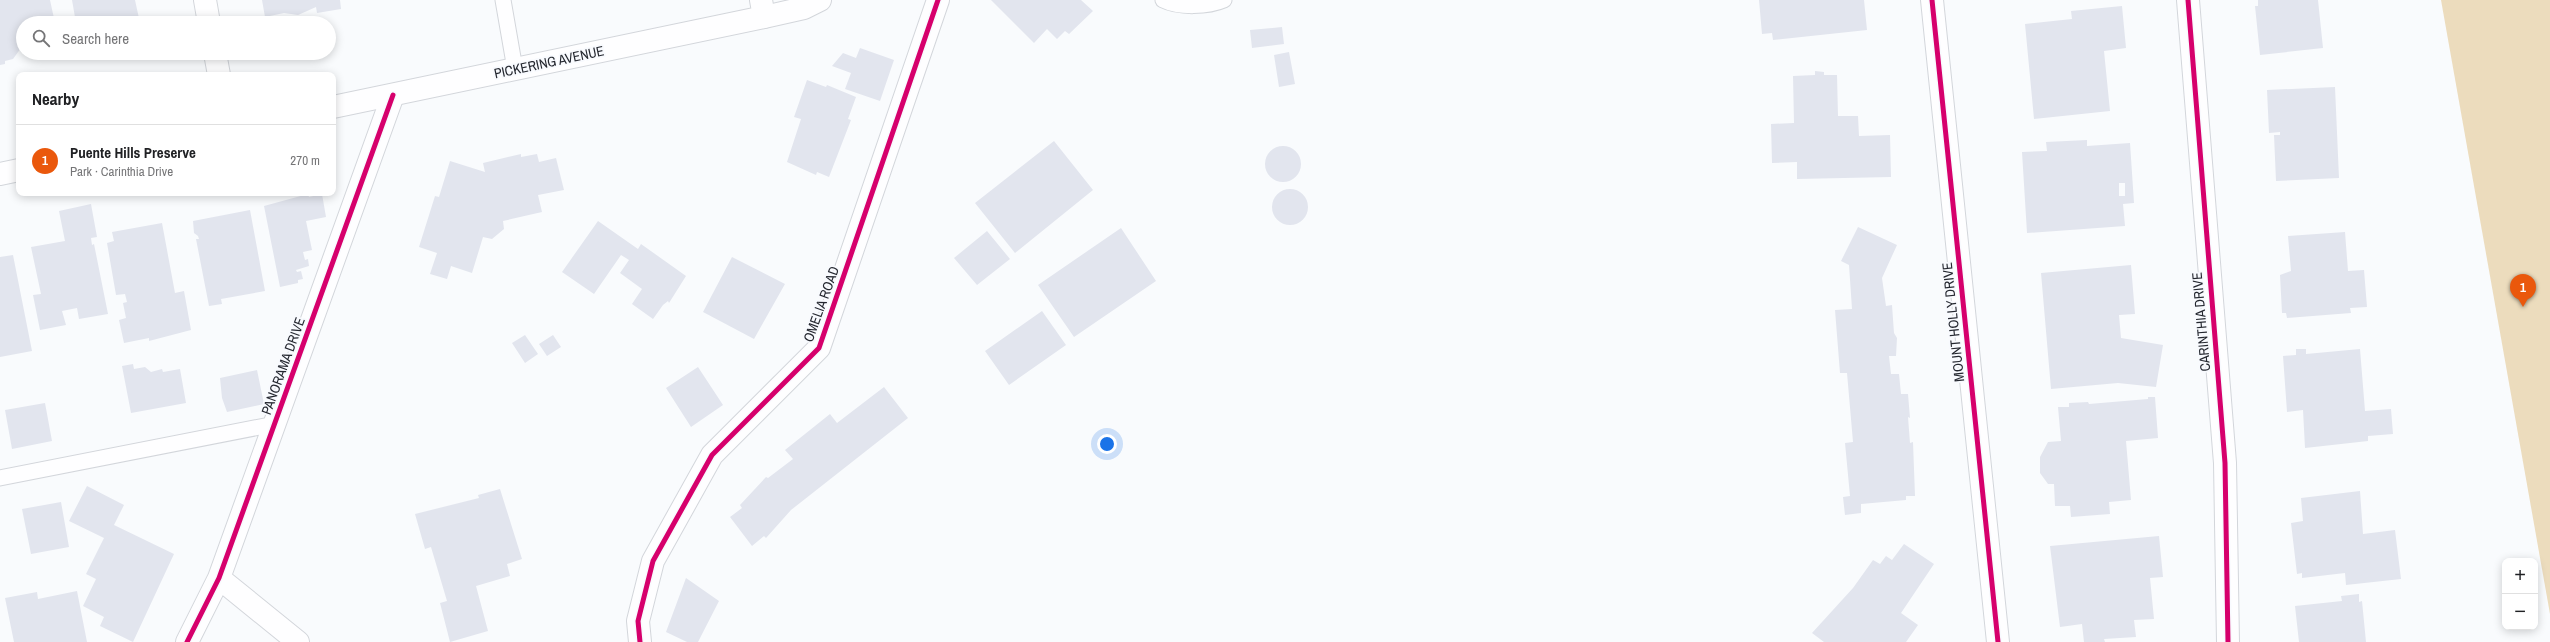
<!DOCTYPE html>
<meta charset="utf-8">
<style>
:root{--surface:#fff;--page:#f6f6f6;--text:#202124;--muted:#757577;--line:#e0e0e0;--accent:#ea580c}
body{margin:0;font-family:"Archivo Narrow",sans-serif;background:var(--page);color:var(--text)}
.controls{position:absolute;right:12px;bottom:12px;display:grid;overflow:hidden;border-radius:8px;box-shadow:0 2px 10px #0003}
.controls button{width:36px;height:36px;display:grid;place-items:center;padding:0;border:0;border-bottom:1px solid var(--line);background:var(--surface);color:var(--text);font:20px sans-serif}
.you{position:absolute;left:1107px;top:444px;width:14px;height:14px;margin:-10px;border:3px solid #fff;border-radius:50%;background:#1a73e8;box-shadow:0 0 0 6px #1a73e833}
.badge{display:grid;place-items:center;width:26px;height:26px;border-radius:50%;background:var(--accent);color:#fff;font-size:13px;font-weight:700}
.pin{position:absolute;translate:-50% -33px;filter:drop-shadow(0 1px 2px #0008)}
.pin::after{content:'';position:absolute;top:21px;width:14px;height:12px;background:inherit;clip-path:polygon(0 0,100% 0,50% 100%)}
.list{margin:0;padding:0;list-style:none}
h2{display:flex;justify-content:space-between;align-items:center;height:52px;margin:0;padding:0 16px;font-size:17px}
h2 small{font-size:13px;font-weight:400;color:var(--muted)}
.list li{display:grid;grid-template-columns:26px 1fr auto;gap:12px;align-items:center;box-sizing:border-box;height:72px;padding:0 16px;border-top:1px solid var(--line)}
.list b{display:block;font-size:15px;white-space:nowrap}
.list p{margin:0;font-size:13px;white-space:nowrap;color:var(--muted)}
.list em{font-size:13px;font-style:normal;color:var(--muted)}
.icon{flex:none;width:22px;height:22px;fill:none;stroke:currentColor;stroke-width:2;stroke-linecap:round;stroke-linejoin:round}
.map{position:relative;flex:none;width:2550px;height:642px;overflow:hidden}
.search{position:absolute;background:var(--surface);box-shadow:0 2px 10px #0003;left:16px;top:16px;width:320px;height:44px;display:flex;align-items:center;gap:10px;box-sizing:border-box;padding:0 14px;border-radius:22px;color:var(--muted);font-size:15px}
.panel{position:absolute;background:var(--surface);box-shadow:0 2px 10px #0003;left:16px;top:72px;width:320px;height:124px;border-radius:8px}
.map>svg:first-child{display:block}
.green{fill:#ecdcbd}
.building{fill:#e2e5ee;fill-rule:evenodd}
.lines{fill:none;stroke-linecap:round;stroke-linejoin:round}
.service-casing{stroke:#d3d6db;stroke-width:17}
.minor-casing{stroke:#d3d6db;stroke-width:24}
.tertiary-casing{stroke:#d3d6db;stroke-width:24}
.service{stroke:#fefeff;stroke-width:15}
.minor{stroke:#fefeff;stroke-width:22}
.tertiary{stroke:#fefeff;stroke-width:22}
.cycleway-casing{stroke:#f8fafe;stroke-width:8}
.cycleway{stroke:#d6006c;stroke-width:5}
.labels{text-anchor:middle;stroke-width:3.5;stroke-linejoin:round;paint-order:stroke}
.street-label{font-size:14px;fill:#252830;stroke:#f8fafe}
</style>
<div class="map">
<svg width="2550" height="642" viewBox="0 0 2550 642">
<rect width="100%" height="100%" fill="#f9fbfd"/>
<path class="green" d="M2441,0H2550V614Z"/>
<path class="building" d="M0,0H50L55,23H23V40L19,41L21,48L13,59L5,61V64L0,65Z
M72,0H135L140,23H76Z
M262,0H340L341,9L317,13L316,7L298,15L284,13L265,17Z
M991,0H1081L1093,11L1069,34L1065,31L1057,39L1047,29L1034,43Z
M1759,0H1864L1867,30L1773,40L1772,33L1762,34Z
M2258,0H2318L2323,48L2260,55L2255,6H2258Z
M2122,6L2126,48L2104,51L2110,111L2034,119L2025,24L2072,19L2071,11Z
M1282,27L1284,44L1252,48L1250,30Z
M860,48L894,60L880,101L845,89L851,73L832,66L843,53L856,58Z
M1289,52L1295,84L1279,87L1274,55Z
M1815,71L1824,72V75H1837L1838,116H1858L1859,136L1890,135L1891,177L1797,179V162L1772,163L1771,124L1794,123L1793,76L1815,75Z
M807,80L826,87L827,85L856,97L848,119L851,120L829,177L817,172L816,175L787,162L801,119L794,117Z
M2335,87L2339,178L2276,181L2274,135H2280V132L2269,133L2267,90Z
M2087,140V146L2130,143L2134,203L2123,204L2125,226L2027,233L2022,152L2047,151L2046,142ZM2119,183H2125V196H2119Z
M1054,141L1093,190L1015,253L975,203Z
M1265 164a18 18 0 1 1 36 0a18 18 0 1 1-36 0Z
M521,154V157L537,154L539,162L556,158L564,190L538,195L542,212L503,221L504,229L492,239L483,237L472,273L451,266L447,279L430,274L437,253L419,247L435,196L439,197L450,161L485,172L483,163Z
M1272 207a18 18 0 1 1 36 0a18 18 0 1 1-36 0Z
M308,194L309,197L322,194L326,217L306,221L312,250L303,252L305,260L308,259L309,266L296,270L297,272L301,271L303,279L298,280V283L280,287L264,206Z
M91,204L97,237L91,238L92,245L94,244L108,314L79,319L77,308L62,311L66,325L40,330L33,295L41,294L31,247L65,241L59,211Z
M250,210L265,291L221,299L222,304L209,306L196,239H199L198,236L194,233L193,221Z
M598,221L638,249L641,244L686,276L669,303L668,301L663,305L653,319L632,304L642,289L620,273L629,260L621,255L594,294L562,272Z
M162,223L175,293L184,291L191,330L149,341V338L124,343L119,320L126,318L123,303L127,302L125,294L116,295L107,243L114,241L112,232Z
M1858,227L1897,245L1882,278L1886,306L1892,305L1894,333L1897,338L1896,356H1889L1891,374H1899L1901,394H1908L1910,418L1908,417L1910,443L1913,442L1915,496H1906V500L1861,504V513L1845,515L1843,497L1850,496L1845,443L1853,442L1847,373H1840L1835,310L1852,309L1849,265L1841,261Z
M1121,228L1156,281L1074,337L1038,285Z
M987,231L1010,259L977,285L954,258Z
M2345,232L2348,271L2364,270L2367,307L2350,308L2351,313L2287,318L2286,313H2282L2280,275L2291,271L2288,236Z
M13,255L32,351L0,357V257Z
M732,257L785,284L754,339L703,312Z
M2131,265L2135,314L2119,315L2121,338L2163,345L2156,387L2118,383L2051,389L2041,273Z
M1042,311L1066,345L1009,385L985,351Z
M525,335L538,354L525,363L512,343Z
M553,335L561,347L547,356L539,344Z
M2296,349H2306V354L2360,349L2365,411L2391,409L2393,434L2368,436V441L2305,448L2303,410L2287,412L2283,356L2296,355Z
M133,364L134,369L145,367L151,372L162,369L163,372L180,369L186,403L131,413L122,366Z
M698,367L723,405L691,427L666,388Z
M257,370L264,404L227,412L222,398L220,378Z
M884,387L908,418L791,510L766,538L764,536L752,546L730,517L742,508L740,505L766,477L768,478L793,459L785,450L830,414L837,423Z
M2148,397H2155L2158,438L2126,441L2131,500L2109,502L2110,514L2071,517L2070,506H2055L2054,484H2048L2040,473V457L2048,442L2061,441L2058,407H2069V403L2088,402L2089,404L2148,399Z
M45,403L52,441L12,449L5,410Z
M87,486L124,505L114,525L174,554L133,642L100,626L104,617L83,606L96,579L86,574L104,538L69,521Z
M500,489L522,559L507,564L510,576L476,586L488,631L450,642L440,603L447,601L431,547L425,549L415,514L479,498L478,495Z
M2360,491L2363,534L2395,530L2401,579L2346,585L2345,573L2302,578V573L2297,574L2291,523L2303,521L2301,498Z
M61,502L69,547L31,554L22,509Z
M2159,536L2163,577L2150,578L2154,619L2134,620L2136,637L2104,639L2105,642H2084L2082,624L2060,627L2050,546Z
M1904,544L1934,564L1901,613L1918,625L1906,642H1824L1812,633L1853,588L1873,560L1880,564L1886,556L1892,560Z
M686,578L719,601L698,642H687L666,632Z
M77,591L87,642H14L5,598L37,592L38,599Z
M2359,594V602L2362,601L2366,642H2299L2295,606L2342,601L2341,596Z"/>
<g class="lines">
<defs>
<path id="service" d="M503,0L515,69
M1163,0C1179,8 1208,7 1224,0
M0,478L275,424"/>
<path id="minor" d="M205,0L209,23
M1932,0L1998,642
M764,17L804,8L820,0
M215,53L219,75
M219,578L298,642
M187,642L219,578L393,95
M640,642L638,621L653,561L712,455L819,348L938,0"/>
<path id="tertiary" d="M2188,0L2225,463L2228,642
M333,107L764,17L761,0
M0,174L19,170"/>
</defs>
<use href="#service" class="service-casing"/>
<use href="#minor" class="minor-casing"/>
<use href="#tertiary" class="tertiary-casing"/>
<use href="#service" class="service"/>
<use href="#minor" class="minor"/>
<use href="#tertiary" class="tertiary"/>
<defs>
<path id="cycleway" d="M1932,0L1998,642
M2188,0L2225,463L2228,642
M187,642L219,578L393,95
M640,642L638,621L653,561L712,455L819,348L938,0"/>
</defs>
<use href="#cycleway" class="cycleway-casing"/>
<use href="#cycleway" class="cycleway"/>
</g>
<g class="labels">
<g class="street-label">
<text transform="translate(549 62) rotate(-12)" y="5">PICKERING AVENUE</text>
<text transform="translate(821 304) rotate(-70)" y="5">OMELIA ROAD</text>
<text transform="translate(1953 322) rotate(-96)" y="5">MOUNT HOLLY DRIVE</text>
<text transform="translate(2201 322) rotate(-95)" y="5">CARINTHIA DRIVE</text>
<text transform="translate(283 366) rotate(-70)" y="5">PANORAMA DRIVE</text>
</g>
</g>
</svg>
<div class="controls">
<button>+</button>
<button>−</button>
</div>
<div class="you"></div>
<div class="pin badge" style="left:2523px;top:307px">1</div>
<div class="search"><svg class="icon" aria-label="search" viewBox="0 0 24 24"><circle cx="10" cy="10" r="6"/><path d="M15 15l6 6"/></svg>Search here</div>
<section class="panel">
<h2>Nearby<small></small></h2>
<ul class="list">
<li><span class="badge">1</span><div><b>Puente Hills Preserve</b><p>Park · Carinthia Drive</p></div><em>270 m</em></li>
</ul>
</section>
</div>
